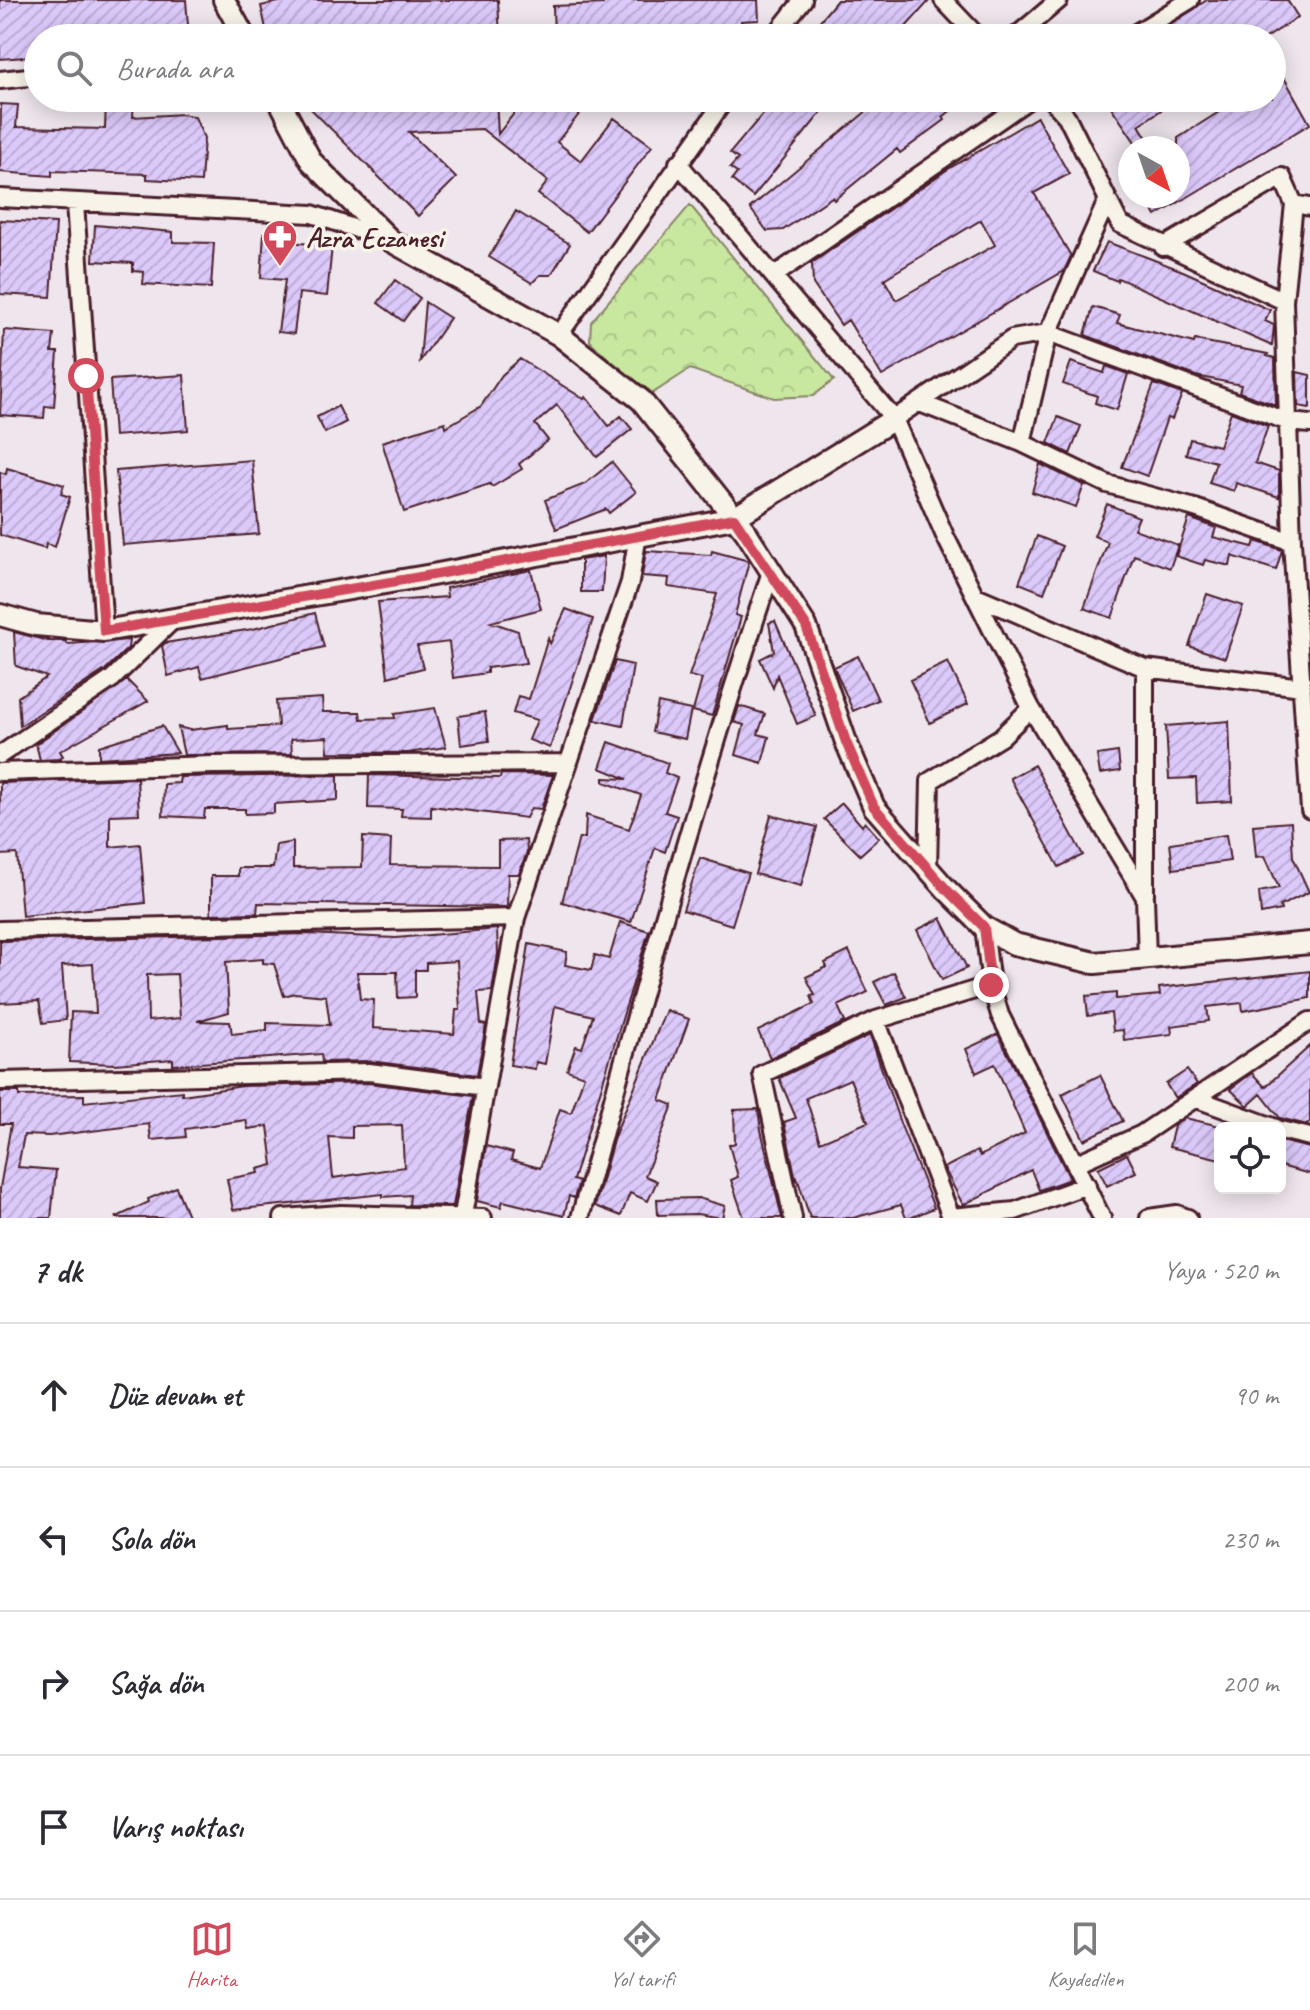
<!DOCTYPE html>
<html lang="tr">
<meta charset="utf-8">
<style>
:root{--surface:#fff;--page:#f7f7f7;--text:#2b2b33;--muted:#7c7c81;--line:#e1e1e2;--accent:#d1495b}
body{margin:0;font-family:Caveat,sans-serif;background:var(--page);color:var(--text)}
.controls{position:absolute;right:24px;bottom:24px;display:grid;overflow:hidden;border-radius:12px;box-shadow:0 4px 20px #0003}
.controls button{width:72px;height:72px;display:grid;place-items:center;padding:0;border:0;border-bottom:2px solid var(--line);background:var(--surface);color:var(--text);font:40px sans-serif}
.compass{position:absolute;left:1118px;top:136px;width:72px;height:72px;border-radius:50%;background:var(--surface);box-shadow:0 4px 20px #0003;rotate:140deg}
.stop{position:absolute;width:24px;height:24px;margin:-18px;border:6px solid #d1495b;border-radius:50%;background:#fff}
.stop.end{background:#d1495b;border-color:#fff;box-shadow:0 2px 8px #0008}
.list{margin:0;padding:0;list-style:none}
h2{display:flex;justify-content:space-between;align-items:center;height:104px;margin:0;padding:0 32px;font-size:34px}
h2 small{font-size:26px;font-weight:400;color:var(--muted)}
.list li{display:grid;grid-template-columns:52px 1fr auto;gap:24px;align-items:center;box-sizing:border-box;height:144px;padding:0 32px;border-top:2px solid var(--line)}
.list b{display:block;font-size:30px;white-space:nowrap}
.list em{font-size:26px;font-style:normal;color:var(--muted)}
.icon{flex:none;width:44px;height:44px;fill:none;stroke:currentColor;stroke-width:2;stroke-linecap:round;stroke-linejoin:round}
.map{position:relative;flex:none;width:1310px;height:1218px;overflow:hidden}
.search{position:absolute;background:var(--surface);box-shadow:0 4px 20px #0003;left:24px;right:24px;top:24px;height:88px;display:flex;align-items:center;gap:20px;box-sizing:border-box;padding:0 28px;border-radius:44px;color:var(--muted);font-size:30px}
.sheet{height:680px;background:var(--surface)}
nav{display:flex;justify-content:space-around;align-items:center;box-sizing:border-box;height:112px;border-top:2px solid var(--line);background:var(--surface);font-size:22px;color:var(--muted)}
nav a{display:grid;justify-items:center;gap:4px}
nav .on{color:var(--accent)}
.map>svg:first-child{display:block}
.park{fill:url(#park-crowns);stroke:#898466;stroke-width:2}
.building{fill:url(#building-hatch);stroke:#4a1f2b;stroke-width:2;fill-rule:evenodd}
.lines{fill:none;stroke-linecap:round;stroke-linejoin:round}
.minor-casing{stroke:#4a1f2b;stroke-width:22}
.tertiary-casing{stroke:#4a1f2b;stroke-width:26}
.minor{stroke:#f7f3e8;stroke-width:16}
.tertiary{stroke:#f7f3e8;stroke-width:20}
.route{stroke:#d1495b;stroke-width:10}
.labels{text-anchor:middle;stroke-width:7;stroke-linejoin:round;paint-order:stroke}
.poi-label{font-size:28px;font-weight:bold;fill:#4a1f2b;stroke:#f7f3e8;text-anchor:start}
</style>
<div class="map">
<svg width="1310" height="1218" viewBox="0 0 1310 1218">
<defs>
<pattern id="park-crowns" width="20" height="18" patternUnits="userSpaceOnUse" patternTransform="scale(2)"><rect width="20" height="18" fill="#c8e8a0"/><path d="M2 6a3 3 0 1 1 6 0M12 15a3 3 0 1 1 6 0" fill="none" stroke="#adc78a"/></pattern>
<pattern id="building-hatch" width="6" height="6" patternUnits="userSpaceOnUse" patternTransform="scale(2)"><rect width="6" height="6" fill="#dbc9fa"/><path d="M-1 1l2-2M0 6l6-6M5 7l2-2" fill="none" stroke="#bdacd6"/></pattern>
</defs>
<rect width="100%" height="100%" fill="#efe6ed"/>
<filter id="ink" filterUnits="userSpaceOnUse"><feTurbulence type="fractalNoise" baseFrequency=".0125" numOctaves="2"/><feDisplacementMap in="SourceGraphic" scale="16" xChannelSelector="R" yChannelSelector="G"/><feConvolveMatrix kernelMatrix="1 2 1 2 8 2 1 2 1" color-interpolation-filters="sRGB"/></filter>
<g filter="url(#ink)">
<path class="park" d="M690,205L834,380L813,396L774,398L690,369L653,393L619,369L590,341L591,322Z"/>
<path class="building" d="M0,0H186L189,38H36L38,56L0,59Z
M287,0H498L500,38H268L261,6Z
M603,0H758L759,20L741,21L742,32L724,33V38H554L553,6L603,4Z
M837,0H930L896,38H825L813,29Z
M1207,0H1287L1298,17L1266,38H1149Z
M1272,56L1310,124L1156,216L1144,196H1178V138L1241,98H1272Z
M106,98H134L133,117L183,114L195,117L204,138L201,182L147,179V174L52,171V176L0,172L1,104L18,105L16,127L105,129Z
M326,98H496L498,134L526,98H563L581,112L557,142L581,161L614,118L652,146L587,232L538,194L548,181L482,129L409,132L456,178L418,216L310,108Z
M776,98H833L753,197L732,180L737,173L730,168L738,159L730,153Z
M878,98H966L943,117L945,120L900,153L897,149L834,200L832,197L783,230L767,231L750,208L868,110L866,108Z
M1105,98H1179L1139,125L1153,148H1139Z
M1037,117L1069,174L1034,193L1071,256L1064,271L882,376L848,320L841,325L813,284L812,263L945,171ZM981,220L995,245L896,300L884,279Z
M516,211L570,244L551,275H540L532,283L489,257Z
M0,220L56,223L51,297L0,294Z
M95,225L173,232V242L214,243L211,288L143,284L144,272L133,271V263L93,261Z
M264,233L291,235L290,242L332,246L327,296L299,293L294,334L278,332L285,280L261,278Z
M1107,242L1183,271L1270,310L1265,321L1274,325L1272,346L1118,278L1117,281L1093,271Z
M395,280L420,298L403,321L378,303Z
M425,302L450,318L420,361Z
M1093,307L1120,315L1117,323L1194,343L1195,340L1268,354L1267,356L1275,358L1276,405L1239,392L1241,385L1196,376L1085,335Z
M4,330L54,334L52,352H58L54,407L45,406L44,418L0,415Z
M520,359L584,399L586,397L609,426L621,416L632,429L597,457L557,405L535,424L548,440L519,464L522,469L492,487L490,484L404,512L382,442L445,422L446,427L481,406L502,375Z
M1071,362L1104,373L1106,366L1128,374L1117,410L1095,403L1097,396L1063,384Z
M1297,372L1310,375V408L1298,406Z
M184,375L188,430L114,436L110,380Z
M1154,384L1182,394L1172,419L1167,418L1147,476L1122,467Z
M338,406L346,422L325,433L317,417Z
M1231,412L1268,426L1255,463L1279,471V497L1236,483L1234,491L1209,483L1216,462L1186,454L1190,439L1219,446Z
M1058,417L1081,426L1070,454L1048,443Z
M252,460L259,534L123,545L116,471Z
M612,462L636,492L609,513L606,509L556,529L545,500L585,484Z
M1040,464L1084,485L1076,507L1032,492Z
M7,468L64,485L61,494L70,497L55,547L46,544L45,549L0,535V472L6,474Z
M1107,504L1139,517L1134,529L1178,545L1170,568L1134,555L1112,618L1084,608L1108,542L1094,536Z
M1189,518L1216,528L1213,537L1253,547L1255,541L1282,550L1276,570L1232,556L1230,566L1205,560L1203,565L1176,556Z
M1037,536L1062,546L1044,593L1019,583Z
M646,551L711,555L712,551L749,561L735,615L741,617L712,716L693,711L702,679L689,676L717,594L668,587L669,578L642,576Z
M604,556L602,592H581V560Z
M531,570L541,609L491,622L518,631L526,663L487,668V673L453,678L449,642L417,646L423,668L388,677L378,602L447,597L446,588Z
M1207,594L1243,606L1225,658L1189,646Z
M566,609L593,619L550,748L529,740L537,720L513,713L518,696L529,699L548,638L550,644Z
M315,613L324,647L202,678L199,667L168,676L162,646L165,643L253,629Z
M775,621L816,716L797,724L777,675L773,688L760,659L774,652L769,623Z
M14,632L48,641H66L67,644L129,640L128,648L105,670L20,726L18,697L47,677L16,666Z
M858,656L878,700L853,711L834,667Z
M615,661L633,665L623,726L595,720Z
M948,662L968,704L930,723L910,680Z
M127,680L148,701L60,751L63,756L58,759L40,760L36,744Z
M322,698L323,712H360L361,719L395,718L394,714L435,708L446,747L408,753L328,752L327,737L291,739L292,754L184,755L178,727L190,730L228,725V729L278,726L276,701Z
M658,703L691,710L685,739L652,732Z
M739,706L765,714L758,734L769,737L762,763L736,755L744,725L734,722Z
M485,712L489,741L461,745L458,716Z
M1229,721L1232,801L1197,803L1196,778L1169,779L1166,726Z
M162,726L178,753L99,758V746Z
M609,742L668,763L665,773L677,778L665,812L677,816L665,852L655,848L631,922L562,902L579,838H585L586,815L629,829L641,795L604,782V778L627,779L600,768Z
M1118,752L1120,771L1100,774L1097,755Z
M1034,765L1083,855L1059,867L1010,778Z
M501,774L553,775L541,809L531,808L526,818L431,806V817L401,816L402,809L368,808L369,775L500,778Z
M338,775V800L274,804V813L245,814V809H205L204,818L163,816L164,784L179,783L180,777Z
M137,778L139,814L110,815V847L140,844L145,903L22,916L17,854L0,855V783Z
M842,803L862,826L865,822L879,838L860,855L824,819Z
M771,815L817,827L801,886L755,874Z
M1291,822L1293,857L1309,892L1280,906L1281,910L1261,914L1259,892L1279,888L1265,856L1256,857L1253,825Z
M1226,835L1230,861L1173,869L1170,843Z
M363,837L391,839L390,865L498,866V841L526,840L527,852L519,874H508L507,907L258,903L257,913L211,914V876H238V868H273L276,845L293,842V868L362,867Z
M700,858L748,873L732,925L683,910Z
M941,918L967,968L942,980L917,930Z
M620,922L649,931L573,1180L579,1182L574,1198L569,1196L564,1216L503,1201L501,1207L477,1201L486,1146L513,1153L511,1160L540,1168L560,1109L571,1113L584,1076L567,1070L576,1046L582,1048L593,1016L555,1006L545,1064L536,1062L535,1069L510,1065L529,944L567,952L565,965L591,970L595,955L609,959Z
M497,929L498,954L492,991L478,992L481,1024L486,1025L477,1075L370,1061L322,1062L321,1054L173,1065V1059L115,1064L69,1062L71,1012L96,1013L93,964L62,966L66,1020L43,1023L39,1001L0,1003V941L307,934L396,938ZM263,959V963L274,964L284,996L295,993L326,996L330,1025L267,1023V1030L232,1034L230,1022L197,1021L229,1012L226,962ZM457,961L460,1010H456L454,1034L373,1028L374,1000L360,999L357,972H397L398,998L415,997V970H426V963ZM177,974L180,1018L148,1021L147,975Z
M849,951L868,992L838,1006L845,1022L770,1058L758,1031L814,1004L811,996L815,995L806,977L827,967L825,963Z
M1310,971V998L1243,1011L1242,1003L1207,1007L1209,1021L1171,1026L1172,1034L1124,1040L1123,1030L1113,1031L1111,1013L1088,1016L1086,996L1116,993V999L1160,995L1159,988Z
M894,972L906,997L886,1005L874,982Z
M666,1010L689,1019L660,1100L673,1105L645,1176L657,1181L648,1201L630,1193L621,1216L595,1206L614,1137Z
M998,1034L1070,1179L1039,1190L1031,1170L963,1205L944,1168L977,1151L980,1156L1025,1133L995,1064L976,1073L966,1049Z
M870,1035L900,1123L934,1208L910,1218H906L901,1205L853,1218H810L797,1177L796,1180L784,1122L796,1118L779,1078ZM850,1079L868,1122L820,1142L806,1098Z
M1310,1046V1122L1307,1125L1280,1118L1261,1094L1248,1106L1230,1089L1252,1073L1265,1087Z
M1187,1070L1197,1084L1175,1098L1166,1084Z
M1100,1075L1123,1121L1084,1140L1062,1094Z
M368,1083L473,1096L453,1206L409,1205L410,1195L383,1197V1194L233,1210L227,1179L259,1173L258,1169L273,1165L268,1126L248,1129L246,1120L185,1129L186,1137L151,1140L149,1124L49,1136L24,1135L18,1167L56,1170L51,1218H0V1188L11,1124H0V1092H19V1096L84,1095V1102L182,1091V1095L243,1086ZM402,1125L404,1167L333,1178L329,1137L352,1138V1126Z
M758,1109L761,1130L782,1218H744L731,1180L738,1177L729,1145L735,1143L734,1110Z
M1185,1118L1220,1126V1159L1169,1147L1174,1126Z
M1280,1141L1310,1148V1174L1280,1166Z
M1127,1154L1136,1172L1107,1186L1098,1168Z
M176,1187L189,1218H115L149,1202L148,1199Z
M698,1198L725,1206L722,1218L697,1214L658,1215L657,1199Z"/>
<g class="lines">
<defs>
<path id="minor" d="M943,0L979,38
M773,38L803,0
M1014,38L1059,0
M1128,38L1190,0
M0,80L38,76
M1050,98L1067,117L1120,224L1284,301L1292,542L1310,810
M678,163L894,419L945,536L1031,708L1145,897L1147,959
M0,198L312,214L389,240
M1107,201L1048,333L1022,443L1107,484L1195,508L1292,542
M75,203L104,631
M1163,247L1282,177L1294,204
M775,275L1031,98
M1284,301L1294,204L1310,207
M559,335L726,98
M920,403L1022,443
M894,419L1012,339L1048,333L1289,422L1310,424
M976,596L1145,668L1302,687
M1145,668V894
M0,755L112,679L175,618
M0,772L213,765L567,763
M928,868L930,781L1001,737L1031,708
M984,927L991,985L1000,1015L1102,1218
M0,930L516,918
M876,1020L951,1217L1015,1211L1087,1185
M0,1081L369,1072L486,1087
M1197,1099L1276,1128
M1280,1130L1310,1137
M1077,1163L1142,1134L1310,1021
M463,1215L516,918L630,582L638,535
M283,1218L341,1214L483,1218
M580,1218C640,1001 699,785 771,572
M793,1218L762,1074L876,1020L991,985
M1149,1218L1177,1214L1188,1218"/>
<path id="tertiary" d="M224,0L245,38
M278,98L311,161L391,241L559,335L641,400L746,532L806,626L846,742L874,807L946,889L984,927L1014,944L1095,963L1310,943
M0,615L36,625L104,631L432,575L734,518L894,419"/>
</defs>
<use href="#minor" class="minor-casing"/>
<use href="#tertiary" class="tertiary-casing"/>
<use href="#minor" class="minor"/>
<use href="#tertiary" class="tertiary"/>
</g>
</g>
<g class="lines" filter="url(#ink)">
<path class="route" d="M86,376L104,631L432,575L734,518L806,626L846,742L874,807L946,889L984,927L991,985"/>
</g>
<defs>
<symbol id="pharmacy-pin" viewBox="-11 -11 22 30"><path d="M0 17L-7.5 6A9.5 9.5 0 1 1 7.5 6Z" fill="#d1495b" stroke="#f7f3e8"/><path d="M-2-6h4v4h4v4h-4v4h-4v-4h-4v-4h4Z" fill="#fff"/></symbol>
</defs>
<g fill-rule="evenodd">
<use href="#pharmacy-pin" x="260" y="217" width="40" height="54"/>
</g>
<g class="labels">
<g class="poi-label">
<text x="306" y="247">Azra Eczanesi</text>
</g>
</g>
</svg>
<div class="controls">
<button><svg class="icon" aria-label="locate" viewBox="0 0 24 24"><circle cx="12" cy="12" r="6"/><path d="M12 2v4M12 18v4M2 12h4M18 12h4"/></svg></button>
</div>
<svg class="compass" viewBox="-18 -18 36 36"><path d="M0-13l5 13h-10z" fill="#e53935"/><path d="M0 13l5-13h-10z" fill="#7c7c81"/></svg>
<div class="stop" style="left:86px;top:376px"></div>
<div class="stop end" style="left:991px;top:985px"></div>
<div class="search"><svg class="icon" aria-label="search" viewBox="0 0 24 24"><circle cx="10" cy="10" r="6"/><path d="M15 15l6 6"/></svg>Burada ara</div>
</div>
<section class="sheet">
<h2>7 dk<small>Yaya · 520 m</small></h2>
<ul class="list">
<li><svg class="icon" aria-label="ahead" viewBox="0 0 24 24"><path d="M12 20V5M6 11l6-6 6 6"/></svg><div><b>Düz devam et</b></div><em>90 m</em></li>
<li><svg class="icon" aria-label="left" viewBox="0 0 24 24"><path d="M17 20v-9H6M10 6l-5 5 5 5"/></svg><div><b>Sola dön</b></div><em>230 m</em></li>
<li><svg class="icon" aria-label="right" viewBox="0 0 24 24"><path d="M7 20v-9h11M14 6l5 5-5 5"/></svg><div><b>Sağa dön</b></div><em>200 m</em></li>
<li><svg class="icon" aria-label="arrive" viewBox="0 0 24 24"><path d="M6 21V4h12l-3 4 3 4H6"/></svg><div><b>Varış noktası</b></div></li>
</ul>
</section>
<nav>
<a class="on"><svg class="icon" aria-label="map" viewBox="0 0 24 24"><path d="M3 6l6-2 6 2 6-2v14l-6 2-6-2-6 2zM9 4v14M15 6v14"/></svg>Harita</a>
<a><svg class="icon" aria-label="directions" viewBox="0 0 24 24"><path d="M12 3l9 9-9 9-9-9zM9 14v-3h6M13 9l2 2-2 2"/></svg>Yol tarifi</a>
<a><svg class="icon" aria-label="saved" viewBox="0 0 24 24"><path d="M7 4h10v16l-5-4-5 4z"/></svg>Kaydedilen</a>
</nav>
